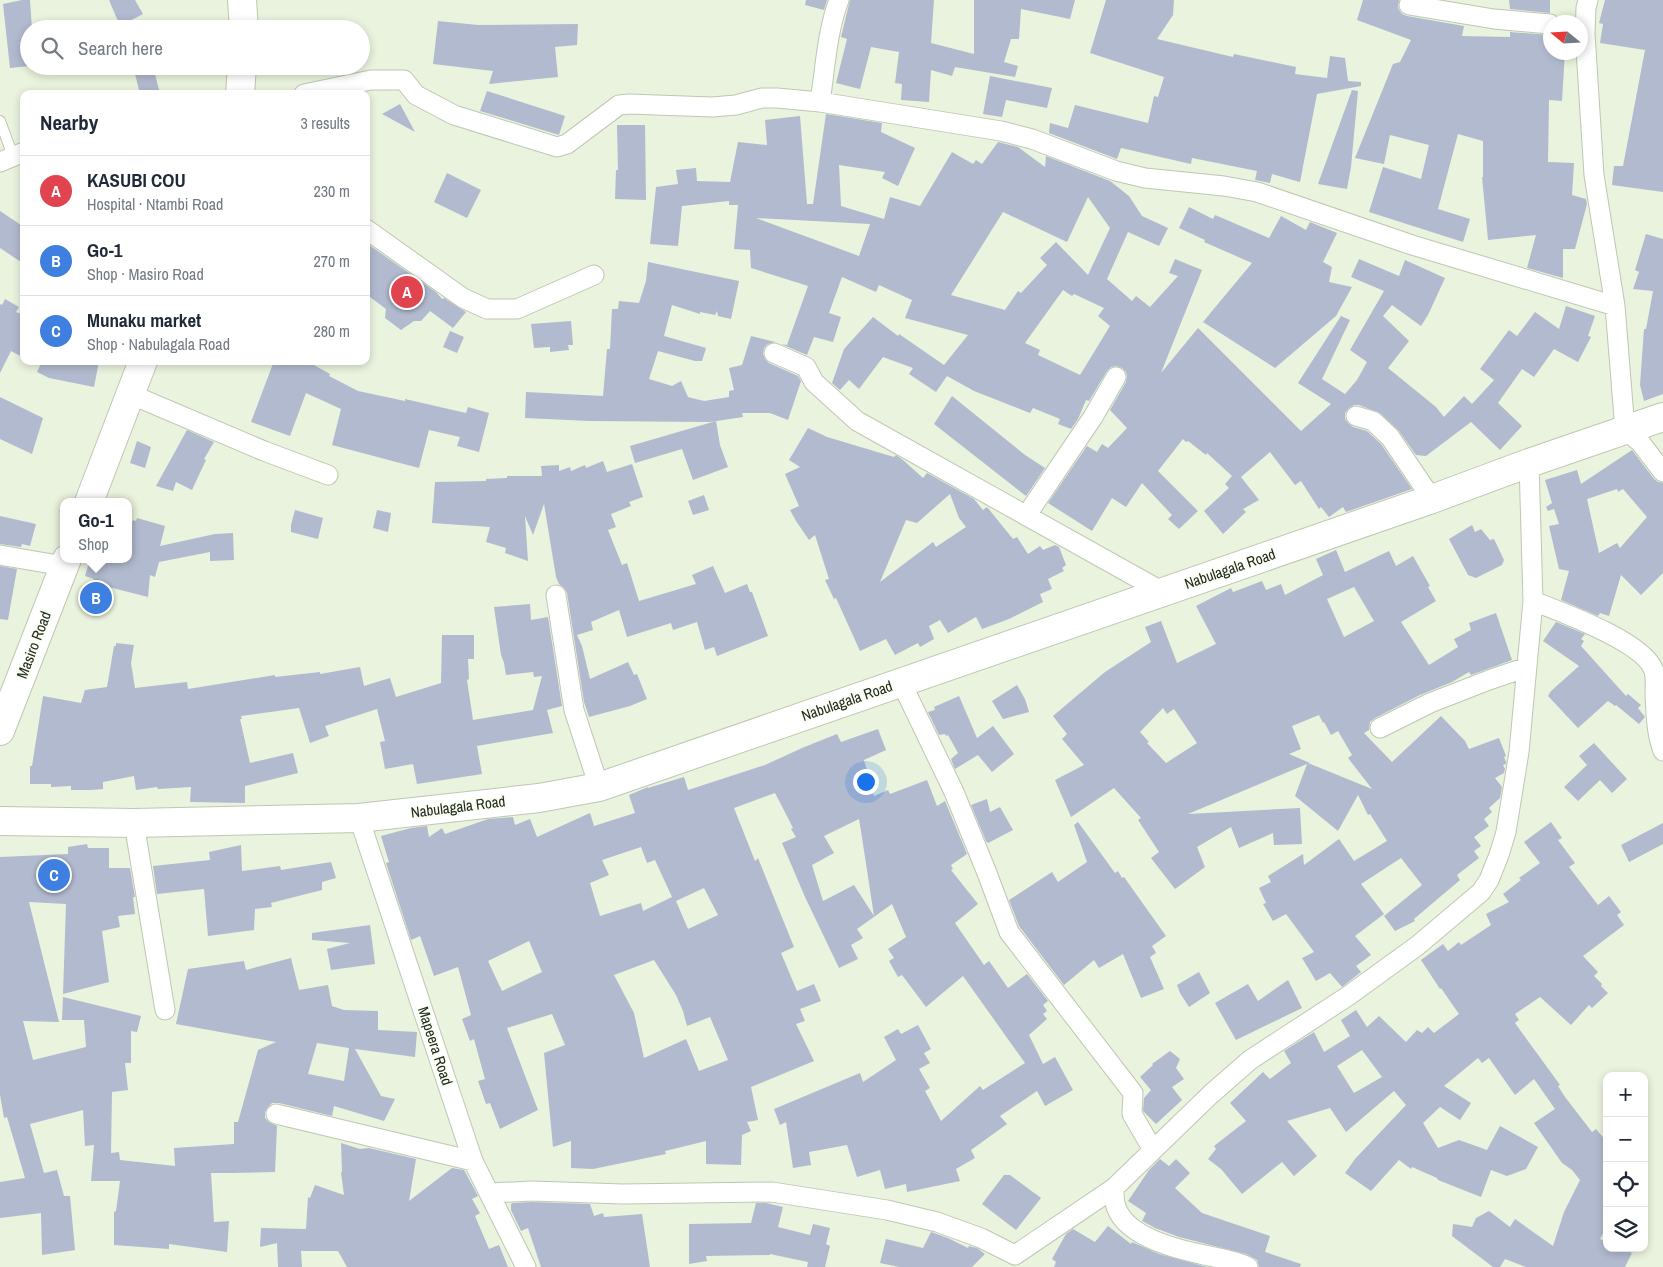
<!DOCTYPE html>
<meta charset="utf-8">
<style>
:root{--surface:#fff;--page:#f6f6f7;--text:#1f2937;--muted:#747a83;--line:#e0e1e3;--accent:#0b8043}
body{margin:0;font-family:"Archivo Narrow",sans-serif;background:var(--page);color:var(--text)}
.controls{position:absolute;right:15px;bottom:15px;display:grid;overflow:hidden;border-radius:10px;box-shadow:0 2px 8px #0003}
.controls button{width:45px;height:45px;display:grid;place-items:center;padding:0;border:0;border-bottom:1px solid var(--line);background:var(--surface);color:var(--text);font:25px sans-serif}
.compass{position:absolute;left:1543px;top:15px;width:45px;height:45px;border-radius:50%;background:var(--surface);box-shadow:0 2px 8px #0003;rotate:288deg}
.you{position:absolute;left:865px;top:781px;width:18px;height:18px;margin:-12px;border:4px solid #fff;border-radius:50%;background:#1a73e8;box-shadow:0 0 0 8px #1a73e833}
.badge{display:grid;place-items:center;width:32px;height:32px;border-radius:50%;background:var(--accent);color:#fff;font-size:16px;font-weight:700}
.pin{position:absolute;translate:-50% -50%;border:2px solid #fff;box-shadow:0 1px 5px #0006}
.popup{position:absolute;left:60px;top:498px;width:72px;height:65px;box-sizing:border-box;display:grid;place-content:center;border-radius:10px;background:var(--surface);filter:drop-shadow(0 1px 4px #0005);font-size:16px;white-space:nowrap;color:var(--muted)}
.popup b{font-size:19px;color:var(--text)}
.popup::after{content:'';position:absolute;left:50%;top:100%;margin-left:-10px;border:10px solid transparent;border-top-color:var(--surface)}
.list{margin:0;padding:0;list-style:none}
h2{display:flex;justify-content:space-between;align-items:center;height:65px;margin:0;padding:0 20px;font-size:21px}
h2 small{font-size:16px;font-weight:400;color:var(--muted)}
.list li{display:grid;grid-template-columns:32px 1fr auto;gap:15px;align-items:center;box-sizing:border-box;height:70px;padding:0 20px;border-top:1px solid var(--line)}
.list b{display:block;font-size:19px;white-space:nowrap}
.list p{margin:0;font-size:16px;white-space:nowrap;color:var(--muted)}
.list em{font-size:16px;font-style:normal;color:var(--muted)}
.icon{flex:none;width:28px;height:28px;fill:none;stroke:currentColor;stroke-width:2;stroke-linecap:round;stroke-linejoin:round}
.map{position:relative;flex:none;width:1663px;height:1267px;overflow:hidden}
.search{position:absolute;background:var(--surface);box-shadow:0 2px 8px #0003;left:20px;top:20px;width:350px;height:55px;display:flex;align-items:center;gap:12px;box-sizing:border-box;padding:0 18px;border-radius:28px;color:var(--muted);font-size:19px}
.panel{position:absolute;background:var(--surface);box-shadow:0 2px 8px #0003;left:20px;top:90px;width:350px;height:275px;border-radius:10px}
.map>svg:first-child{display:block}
.building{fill:#b2bacf;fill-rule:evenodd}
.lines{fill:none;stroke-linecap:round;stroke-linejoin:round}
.lane-casing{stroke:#bec7b2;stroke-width:12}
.street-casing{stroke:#bec7b2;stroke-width:21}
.secondary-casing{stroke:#bec7b2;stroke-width:30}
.lane{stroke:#fff;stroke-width:10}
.street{stroke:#fff;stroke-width:19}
.secondary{stroke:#fff;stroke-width:28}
.labels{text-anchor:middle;stroke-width:4;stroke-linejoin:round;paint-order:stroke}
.street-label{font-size:15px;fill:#242820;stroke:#f9fff2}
</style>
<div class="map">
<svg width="1663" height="1267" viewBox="0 0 1663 1267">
<rect width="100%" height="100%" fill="#eaf3dd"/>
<path class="building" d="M22,0H30L32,29H29V66L10,68L3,4Z
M109,0H135L143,14L120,26Z
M806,0H827L824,10L805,5Z
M850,0H934L931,43L974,54V0H1075L1070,19L1021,9L1019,39H1011L1004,62L1018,66L1015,77L955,67L952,76L931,70L929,102L901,100L902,84L895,83L899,52L871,47L860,89L836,83L847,39L841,37Z
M1106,0H1174L1173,15L1157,39L1233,57L1234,54L1296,67L1295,74L1327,78L1330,56L1345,58L1348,81L1361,82V86L1317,94L1300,182L1272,174L1270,183L1255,180L1257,171L1192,158L1191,164L1121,148L1117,159L1049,133L1050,123L1068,128L1075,105L1148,123L1154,96L1158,97L1164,77L1090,53Z
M1363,0H1399L1398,8L1402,14L1407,16L1464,26L1462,36L1510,37V32L1550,35V52H1565L1562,101L1549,100L1548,162L1574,163L1572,195L1586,199L1587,204L1575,249H1563V278L1527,268L1536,235L1488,240L1482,177H1483V141L1458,134L1438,209L1470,219L1463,242L1369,212L1383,167L1421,179L1429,145L1390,135L1384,164L1355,158L1393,64L1400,62L1411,40L1357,20Z
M1509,0H1550V13L1510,9Z
M1605,0H1663V192L1612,185L1614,166H1623L1645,50L1600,43L1603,24L1599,23Z
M438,21L478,25L578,24L577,45L555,47L558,77L489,84L493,71L433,64Z
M133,66H153L160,94H140Z
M990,76L1052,88L1047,108L1006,100L1002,117L983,114Z
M1352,90L1358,91L1351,167L1347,189L1318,184Z
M487,91L565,116L559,135L480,111Z
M400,104L415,132L382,114Z
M826,114L882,123L881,132L915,148L898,186L882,178L885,172L839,165L841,206L884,219L890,197L920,206L952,152L973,164L976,160L982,164L998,142L1018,147L1045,167L1046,156L1110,181L1129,196L1142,216L1168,228L1159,246L1128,232L1107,279L1132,301L1136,296L1150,307L1178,276L1169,273L1175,259L1202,270L1161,373L1198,328L1301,431L1331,404L1298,383L1341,316L1350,320L1322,379L1345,394L1357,380L1367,362L1350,350L1384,291L1351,277L1359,259L1399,276L1405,260L1445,278L1428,315L1421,326L1392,305L1383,316L1409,341L1388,368L1436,407L1444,417L1464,396L1472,404L1494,380L1480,369L1509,330L1517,336L1535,312L1559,329L1566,306L1595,316L1588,336L1591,337L1578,362L1554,349L1534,377L1522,369L1498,403L1522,426L1500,450L1471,422L1426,456L1416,455L1399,431L1380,413L1359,405H1354L1349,408L1345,413V419L1348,423L1353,427L1367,431L1381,444L1412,489L1346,512L1343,507L1329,517L1321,507L1319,509L1301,481L1295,485L1270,452L1241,477L1259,500L1243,509L1246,512L1223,534L1204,511L1229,488L1225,484L1232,476L1207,453L1206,455L1188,441L1186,442L1183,439L1158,471L1198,511L1179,529L1168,519L1172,515L1142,483L1126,507L1112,498L1092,531L1048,503L1087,446L1097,452L1102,444L1108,448L1127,428L1110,410L1126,382L1127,376L1126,372L1122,368L1116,366L1111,367L1107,371L1089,401L1086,400L1078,419L1071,429L1058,424L1060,419L1033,408L1030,413L974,391L947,376L936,392L909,374L913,368L883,357L859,389L849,380L840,390L832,383L844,349L873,317L898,336L899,334L944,365L968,335L905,318L912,300L879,285L876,292L842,277L829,313L841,317L833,342L814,337L807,355L781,344L787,345L808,286L751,268L750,250L734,249L738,205H729V201L682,206L678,246L650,244L656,187L678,184L676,170L696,168L697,181L730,182L738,142L767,145L765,120L800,116L807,204H813ZM1088,197L1110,228L1088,275L1056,242L1040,258L1047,265L1021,293L1018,291L1005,310L951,295L1003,212L1067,242ZM756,218L870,224L859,256ZM1063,290L1072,296L1074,294L1104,308L1098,316L1110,326L1080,375L1038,355L1040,350L1025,343Z
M617,125H645L646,200L615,199L616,170H618Z
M447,173L481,190L467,218L434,202Z
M1189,207L1213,219L1215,215L1269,238L1281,216L1306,230L1310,222L1337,233L1323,262L1332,267L1329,282L1352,287L1336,316L1275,368L1203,322L1252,263L1204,242L1205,240L1179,228Z
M0,211L24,227V264L0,248Z
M1646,234L1663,239V394L1644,401L1640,385L1644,329H1646L1653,291L1633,289L1639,272L1635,270Z
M369,245L436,292L442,299L444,298L466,312L453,328L430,311L421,321H414L401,330L385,318L386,309L366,294V249Z
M648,262L739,281L731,319L718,316L717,311L715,315L700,312V314L672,305L664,336L706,348L702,361H695L658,351L649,379L672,386L681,381L688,397L704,401L729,397V391L734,390L729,368L742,365L751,336L775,342L768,344L764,348L763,354L765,359L769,363L798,376L801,381L788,420L770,413H742L743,417L710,422L589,421L525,418L526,392L603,396L607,349H610L612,309H618L619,301L639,303L646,281Z
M5,299L19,307L16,312L24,315V358L11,351L0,373V304L2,305Z
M571,321L573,345H568L569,350L550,352V347L534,348L531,324Z
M450,331L464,337L457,353L443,347Z
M42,361H99L94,387L49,378L37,372Z
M274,361H307L330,374L329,376L358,391L405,401V399L466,413L468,407L489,413L479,452L457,446L460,437L429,430L419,468L332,445L341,409L306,393L290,436L251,422Z
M952,396L1025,455L1045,468L1026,496L934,424Z
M0,397L43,418L32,454L0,439Z
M716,421L720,445L728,467L693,480L682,449L635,463L630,446Z
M808,428L827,437L894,457L896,455L903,460L923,478L927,473L974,499L983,510L987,507L1013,539L1017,537L1028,554L1040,546L1043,550L1055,545L1059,547L1066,565L1062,568L1064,571L1048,579L1052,589L1040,594L1043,602L1009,619L982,629L976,617L948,633L940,620L929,626L934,639L920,647L918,643L895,655L886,639L860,651L836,598L834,599L825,580L829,579L815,535L809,540L796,521L790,510L799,506L785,474L800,467L789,460ZM950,494L959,518L966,527L936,547L933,542L880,582L906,520L917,523Z
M187,430L214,442L204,459L206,460L192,490L176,482L173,491L156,486Z
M137,441L151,447L145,468L130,463Z
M1632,450L1654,479L1658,482L1663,483V573L1641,595L1621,575L1609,616L1600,613L1598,616L1561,600L1569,571L1559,569L1549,526L1559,524L1554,509L1548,511L1546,507L1552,503L1545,480L1577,470L1581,484ZM1617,489L1618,492L1623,489L1647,517L1620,548L1617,543L1599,553L1587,499Z
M603,461L607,472L632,464L643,497L629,502L631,506L611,514L616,527L608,530L622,565L627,563L639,601L696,584L692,575L713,566L725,593L747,584L750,592H752L768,636L717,656L714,647L705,650L697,622L673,630L671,623L627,637L619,610L591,622L593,630L577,635L582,646L590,679L628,662L634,675L637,674L647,699L630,706L589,717L584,702L567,593L564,588L559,584L556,577L544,504L533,535L525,516L528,561L505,553L506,548L486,542L490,527L432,523L435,482L486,481V479L507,478V476H542L541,466L559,465V471L570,467L571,471L585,465L586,468Z
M704,495L709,510L693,515L688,501Z
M295,510L323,518L318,539L291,532V525Z
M377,510L391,513L388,532L373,528Z
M0,516L36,524L30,546L22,544L21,547L0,544Z
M137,518L165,526L160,546L215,534L233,533L234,560L210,561V552L159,562L155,577L150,575L148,597L93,583L94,579L85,576L90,559H128V534L133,520L136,521Z
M1472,525L1475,532L1481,529L1490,540L1494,539L1504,560L1502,565L1476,578L1468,575L1449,539Z
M1336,550L1345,572L1389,551L1396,566L1413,556L1430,586L1428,587L1436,601L1401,622L1429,665L1458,647L1454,639L1471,630L1469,623L1496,613L1512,660L1471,675L1469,672L1452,682L1420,695L1375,718L1370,722L1369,730L1364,733L1392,762L1441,716L1465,741L1469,749L1499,738L1506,756L1504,757L1506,762V764L1503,765L1505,769L1504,773L1495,778L1502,787L1500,798L1489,808L1492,812L1484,819L1489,826L1474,837L1481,846L1474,851L1479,858L1457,875L1460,880L1414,919L1415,921L1395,931L1384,916L1422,885L1401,858L1361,884L1384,914L1355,936L1371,955L1356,966L1361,972L1342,987L1330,973L1316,981L1302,958L1314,952L1286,914L1273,921L1263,904L1266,903L1259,888L1271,882L1268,876L1303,854L1304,865L1339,839L1354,861L1387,841L1370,814L1368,815L1358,795L1338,831L1295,796L1307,764L1188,814L1300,808L1302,844L1274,845L1273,833L1239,848L1231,827L1197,847L1205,867L1175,889L1151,858L1159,852L1138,820L1141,818L1114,788L1071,817L1055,780L1084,765L1062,739L1067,734L1053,716L1105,672L1151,642L1145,627L1161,621L1177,663L1216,644L1196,606L1231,588L1233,592L1262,581L1266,590L1281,584L1285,595L1323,575L1316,559ZM1354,587L1374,621L1344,637L1327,599ZM1163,708L1167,714L1174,709L1197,743L1166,763L1147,743L1149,742L1140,732ZM1319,715L1323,723L1324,722L1331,735L1338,731L1352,755L1348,758L1372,789L1308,763H1310L1289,754L1301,749L1292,726Z
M0,566L17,569L8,620L0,619Z
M530,604L531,620L548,617L562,706L547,710L553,733L477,746L482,774L417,784L413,764L385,769L380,742L385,741L377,709L325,726L329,736L310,743L299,708L241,716L242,719H240L250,763L293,753L298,773L245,786V803L190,802L191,787L158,789L157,787L136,790L134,776L103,782V789L91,790H71V786L51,787V784H30V766H32L43,696L81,703L85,690L107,687L114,646H116V643L134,645L131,663L135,688L187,682L188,689L275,675V677L320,672V674L360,667L364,686L390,678L396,697L441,683L442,635H474V659H468L469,679L467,680L473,720L533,710L542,676L534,677L533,672L506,675L504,663L501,655L494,607Z
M1556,622L1585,634L1581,639L1584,641L1581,646L1626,696L1628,694L1641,705L1638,708L1645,717L1639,724L1616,705L1615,706L1608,701L1578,728L1548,696L1551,691L1579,666L1543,641Z
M1017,685L1025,699L1029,712L1003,719L992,701Z
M959,696L977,738L993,726L1014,754L992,772L978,755L955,769L951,759L958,753L948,735L946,736L945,734L939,735L928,712L935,710L934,707Z
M878,729L886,750L864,760L874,796L888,790L890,794L927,780L937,806L945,801L967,854L951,865L953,869L951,870L978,904L955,923L984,965L989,961L1008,988L1027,974L1048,1001L1043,1005L1047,1011L1043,1014L1047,1019L1029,1035L1043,1064L1055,1057L1073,1090L1045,1106L1037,1091L1000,1116L1007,1124L971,1150L975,1158L956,1169L960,1181L907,1192L906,1184L885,1189L880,1170L857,1177L847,1145L809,1152L811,1165L793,1168L786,1122L780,1125L774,1109L860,1073L863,1082L896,1060L884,1037L898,1029L901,1034L918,1025L931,1049L924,1053L930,1063L919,1069L930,1088L925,1091L941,1121L980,1086L983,1090L1025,1063L963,976L926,1007L902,975L898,977L889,961L894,958L888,949L906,937L892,904L857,929L863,938L851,945L858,959L839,968L805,897L782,843L796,837L791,829L793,828L789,820L775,793L734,808L755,861L758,858L794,947L781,953L797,991L814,984L821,1001L800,1009L805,1021L796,1024L814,1061L751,1087L758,1120L747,1122L751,1131L742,1135L741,1165L706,1164V1141L665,1151L666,1154L593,1169L571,1168V1141L553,1147L544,1053L565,1045L552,1014L507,1028L538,1110L500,1129L490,1103L486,1104L478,1081L485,1079L474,1039L470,1041L462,1019L471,1015L458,967L434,976L420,936L411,940L386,863L389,862L381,836L411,828L427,826L429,837L442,828L445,834L488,819L513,817L515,825L530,819L537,837L590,813L594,826L635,813L629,795L648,787V788L684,777L688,790L765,765L802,748L837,734L841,742ZM859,819L861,831L874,916L854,885L823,901L812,865L834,853L824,836ZM641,847L647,863L655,860L672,897L643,911L641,903L600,916L590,883L609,875L602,860ZM704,888L718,915L688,929L676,901ZM529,941L542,972L502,991L488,961ZM654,960L676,995L683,1011L687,1026L710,1017L728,1060L699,1071L686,1039L644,1058L634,1013L614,975Z
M1594,743L1627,779L1612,793L1600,780L1578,801L1564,787L1587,765L1579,756Z
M987,799L990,812L1000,807L1013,830L988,843L986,841L971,805Z
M1078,822L1115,873L1118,871L1122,878L1124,877L1166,936L1152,946L1156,953L1150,957L1164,989L1141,998L1123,954L1099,968L1094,960L1064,985L1019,926L1009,900L1052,872L1058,882L1087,862L1074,825Z
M1551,822L1562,838L1558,840L1575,863L1569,867L1598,905L1609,896L1621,912L1617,915L1624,925L1583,956L1598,972L1594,976L1602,984L1601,986L1608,993L1592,1008L1589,1005L1571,1025L1540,997L1515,1014L1519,1020L1515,1023L1560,1085L1558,1086L1565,1097L1592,1132L1596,1129L1607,1142V1226L1600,1239L1607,1242V1248H1621L1632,1253L1625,1267H1526L1505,1259L1500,1267H1493L1452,1236L1453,1224L1472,1227L1476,1218L1489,1211L1510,1227L1515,1219L1553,1246L1564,1212L1580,1180L1572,1170L1562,1163L1534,1123L1555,1109L1534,1079L1515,1095L1489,1058L1482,1063L1478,1058L1444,1086L1471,1103L1460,1120L1440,1107L1423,1123L1438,1148L1459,1140L1487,1150L1500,1126L1538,1147L1526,1169L1507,1176L1491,1170L1481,1197L1438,1180L1437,1178L1412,1167L1411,1169L1399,1160L1371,1191L1345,1173L1355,1159L1406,1105L1394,1091L1346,1132L1330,1108L1287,1121L1317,1156L1294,1176L1282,1162L1242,1194L1221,1169L1208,1159L1216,1149L1214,1146L1246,1121L1230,1103L1263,1072L1270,1079L1291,1063L1284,1051L1314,1032L1324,1052L1350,1036L1341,1020L1356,1010L1367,1027L1379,1016L1406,1042L1417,1030L1422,1033L1428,1027L1434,1033L1459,1014L1441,988L1440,989L1421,960L1443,944L1448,951L1459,942L1461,945L1491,925L1486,914L1509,902L1503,894L1521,880L1519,878L1540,863L1524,842ZM1362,1050L1382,1077L1354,1093L1337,1066Z
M1663,823V844L1629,862L1621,845Z
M87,844L88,848H109V868H130L135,897H133L135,914L118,916L120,927L102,931L109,982L63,994L66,904L29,902L59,1022L23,1021L33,1060L86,1047L84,1020H62L63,997L141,1016L137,1032L131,1031V1063H125L128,1090L112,1092L111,1153L119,1152L120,1160L175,1166L174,1148L234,1144V1122H238L258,1050L276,1042L176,1024L188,969L244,961L246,970L291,958L299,990L328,985L332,1006L344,1010L378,1011V1030L417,1032L415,1057L355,1049L381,1096L395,1099L384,1121L334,1106L332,1116L279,1103H272L268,1107L265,1112V1118L269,1122L277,1126L275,1172L232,1173V1171V1173H211L214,1222L229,1221L227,1252L169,1244V1249L114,1245V1212L116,1211L120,1181H91L94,1145L85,1146L83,1110L30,1124L44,1173L57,1170L64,1196H70L75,1250L42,1255L41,1213L0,1218V1182L25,1178L7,1117L4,1118L0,1095V857L68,854V847ZM317,1043L349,1048L344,1081L308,1074Z
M241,845L242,871L280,866L281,870L331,862L336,878L322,882V890L271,903L272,907L255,909L254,930L208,936L204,889L157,894L153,866L210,860L209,852Z
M370,925L375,964L331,970L327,949L350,943L312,940V933Z
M1199,972L1210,993L1189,1007L1180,993L1177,985Z
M1288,980L1302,1008L1236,1040L1215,1003L1248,984L1258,1001Z
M1170,1051L1180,1059L1176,1068L1184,1079L1172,1087L1182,1100L1156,1124L1143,1111L1144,1098L1151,1090L1140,1077L1153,1065L1152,1064Z
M341,1143L360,1149L369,1148L416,1159L409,1201L452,1168L464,1170L478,1196L472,1199L480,1213L475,1216L489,1249L499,1245L508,1267H347L338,1251H301L302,1267H278L277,1243L260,1247L261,1228L306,1229L308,1197L310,1198L315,1185L344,1195L341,1173L342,1172Z
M1160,1159L1169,1166L1176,1159L1190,1173L1175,1188L1202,1213L1270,1236L1265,1252L1301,1264L1300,1267H1259L1257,1260L1246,1254L1179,1237L1155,1228L1144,1222L1142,1221L1146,1213L1128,1201L1149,1170Z
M1004,1175H1010L1041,1198L1016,1230L982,1204Z
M532,1202L590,1204L594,1216L603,1213L604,1217L642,1214L650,1267H541L528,1228L521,1231L511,1210V1204L513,1203Z
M756,1203H766L783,1207L778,1227L810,1235L813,1224L830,1228L826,1244L830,1246L825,1267H807L808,1262L770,1254V1255L706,1256L707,1261L689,1264V1224L751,1223Z
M1108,1226L1131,1244L1132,1242L1159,1254L1207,1267H1054L1056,1262L1052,1259L1066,1234L1073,1229L1095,1242Z
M931,1232L948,1238L968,1248L969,1246L977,1248L985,1254L972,1267H899L880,1263L886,1239L923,1248Z"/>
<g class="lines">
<defs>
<path id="lane" d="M0,121L13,156"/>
<path id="street" d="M1588,0L1586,8L1585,34L1594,175L1615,306L1625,430L1640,442L1663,472
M1409,5L1494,19L1550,24
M304,94L371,80H404L416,95L454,115L557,147L567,144L619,105L629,104L712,107L736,105L762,98H777L820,102L1001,131L1032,139L1116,171L1145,178L1224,186L1257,192L1412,245L1615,306
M820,102C825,70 827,31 839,0
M0,162L24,152
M366,229L463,298L487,309H517L594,275
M774,353L806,367L814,382L857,421L1163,592
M130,394L264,451L328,475
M1356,416L1373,421L1390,437L1432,499
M1026,516L1093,417L1116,377
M0,555L64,566
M556,595L574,710L599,787
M1533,601C1561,612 1645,642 1654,671C1656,678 1655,687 1655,694C1656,714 1656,732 1663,751
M901,682L954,792L987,873L1009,932L1133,1093L1132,1114L1153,1150
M1380,728L1430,703L1489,680L1527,667
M359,818L473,1161L526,1267
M134,823L165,1010
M276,1114L473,1161
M1114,1188C1114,1192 1114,1198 1115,1203C1122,1235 1172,1248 1200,1254C1216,1258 1233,1259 1248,1267
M490,1193L532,1191L623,1194L772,1192L887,1210L937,1222L981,1238L1015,1255L1114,1188L1210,1095L1250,1060L1348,996L1417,946L1481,892L1489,880L1499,855L1506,832L1519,752L1533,601L1529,463"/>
<path id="secondary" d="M242,0L244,29
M240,94L242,66
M89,502L143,361
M0,731L67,559
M0,821L134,823L359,818L539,798L599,787L1432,499L1529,463L1663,417"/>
</defs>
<use href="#lane" class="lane-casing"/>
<use href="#street" class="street-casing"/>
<use href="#secondary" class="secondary-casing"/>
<use href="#lane" class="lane"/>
<use href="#street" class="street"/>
<use href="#secondary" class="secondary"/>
</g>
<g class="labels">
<g class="street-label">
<text transform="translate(1230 569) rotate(-19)" y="5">Nabulagala Road</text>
<text transform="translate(34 645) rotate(-69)" y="5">Masiro Road</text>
<text transform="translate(847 701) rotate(-19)" y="5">Nabulagala Road</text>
<text transform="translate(458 807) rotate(-7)" y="5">Nabulagala Road</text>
<text transform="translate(435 1046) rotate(72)" y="5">Mapeera Road</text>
</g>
</g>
</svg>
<div class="controls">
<button>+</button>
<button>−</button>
<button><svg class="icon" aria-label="locate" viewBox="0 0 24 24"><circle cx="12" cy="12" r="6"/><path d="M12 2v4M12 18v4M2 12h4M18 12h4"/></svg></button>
<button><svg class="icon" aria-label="layers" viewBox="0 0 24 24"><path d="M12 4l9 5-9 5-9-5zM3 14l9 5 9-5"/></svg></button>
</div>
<svg class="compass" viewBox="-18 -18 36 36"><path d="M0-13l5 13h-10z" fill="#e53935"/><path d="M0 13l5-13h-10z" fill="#747a83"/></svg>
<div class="you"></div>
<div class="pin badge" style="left:407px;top:292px;background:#e0444e">A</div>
<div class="pin badge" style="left:96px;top:598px;background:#3f7fe0">B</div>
<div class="popup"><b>Go-1</b>Shop</div>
<div class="pin badge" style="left:54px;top:875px;background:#3f7fe0">C</div>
<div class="search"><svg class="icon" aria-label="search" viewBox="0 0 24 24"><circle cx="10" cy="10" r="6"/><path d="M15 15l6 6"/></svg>Search here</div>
<section class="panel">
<h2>Nearby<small>3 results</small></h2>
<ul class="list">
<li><span class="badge" style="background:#e0444e">A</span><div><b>KASUBI COU</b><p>Hospital · Ntambi Road</p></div><em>230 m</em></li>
<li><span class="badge" style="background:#3f7fe0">B</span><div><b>Go-1</b><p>Shop · Masiro Road</p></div><em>270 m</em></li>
<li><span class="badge" style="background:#3f7fe0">C</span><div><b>Munaku market</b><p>Shop · Nabulagala Road</p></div><em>280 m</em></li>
</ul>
</section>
</div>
